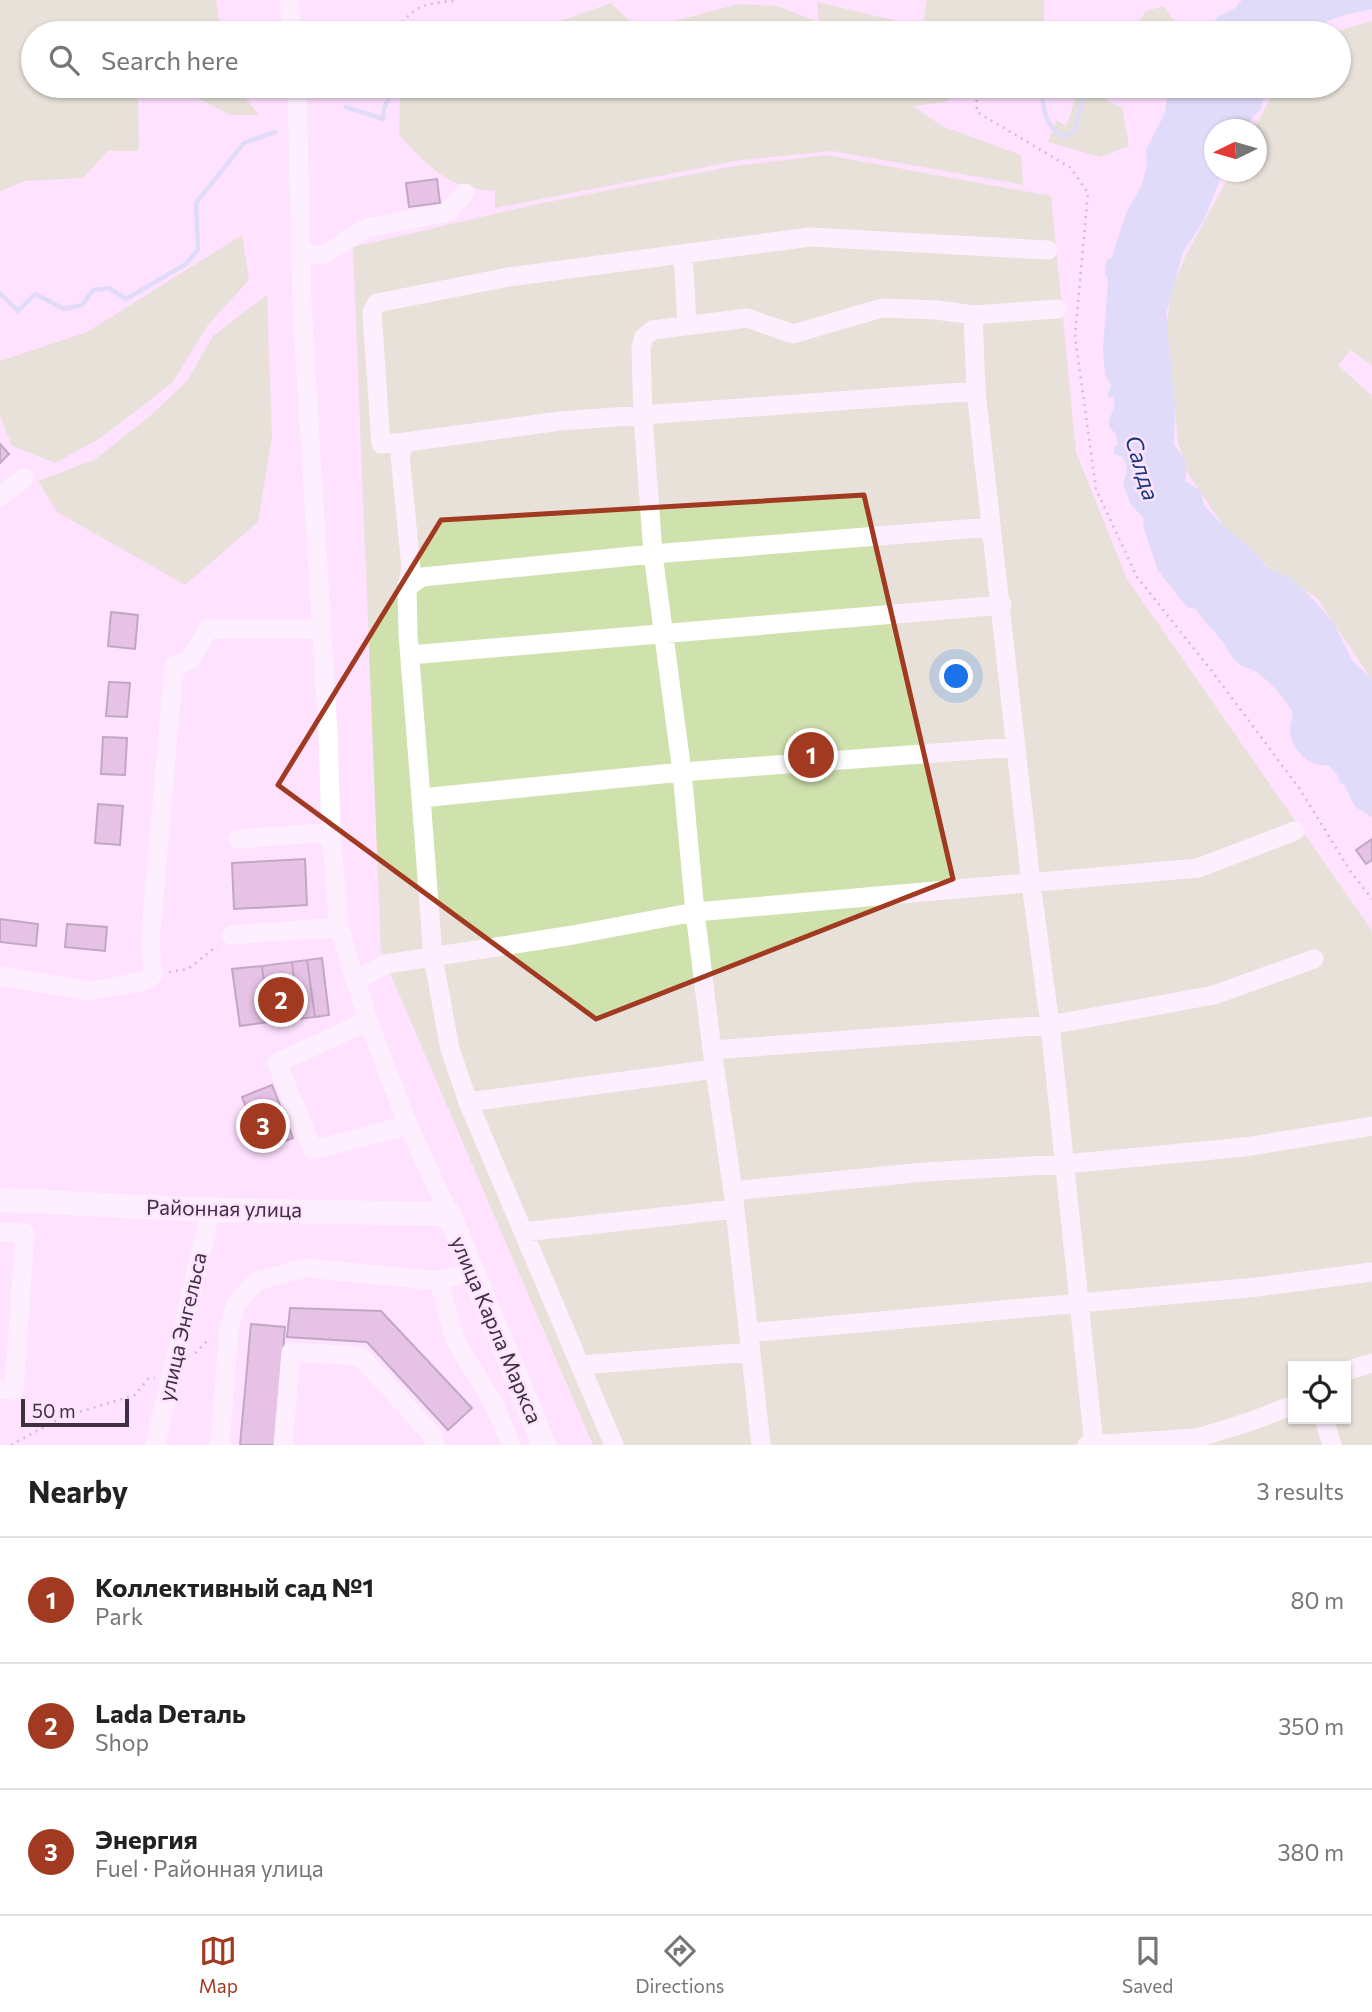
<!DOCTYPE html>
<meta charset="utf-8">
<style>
:root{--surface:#fff;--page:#f2f2f2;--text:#222;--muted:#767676;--line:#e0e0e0;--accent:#a23921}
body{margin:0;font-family:Commissioner,sans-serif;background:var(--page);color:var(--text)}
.controls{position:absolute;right:21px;bottom:21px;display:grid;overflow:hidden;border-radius:0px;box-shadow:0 2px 5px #0004}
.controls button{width:63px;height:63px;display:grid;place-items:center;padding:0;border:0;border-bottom:2px solid var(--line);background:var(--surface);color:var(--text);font:35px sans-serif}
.compass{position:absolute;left:1204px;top:119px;width:63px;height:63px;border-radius:50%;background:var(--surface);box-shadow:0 2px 5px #0004;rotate:265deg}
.scale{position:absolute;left:21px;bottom:18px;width:108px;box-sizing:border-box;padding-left:7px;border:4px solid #3c313c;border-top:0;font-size:19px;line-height:24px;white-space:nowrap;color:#3c313c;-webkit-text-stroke:5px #fee2ff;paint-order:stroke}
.you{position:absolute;left:957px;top:677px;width:24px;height:24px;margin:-18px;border:5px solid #fff;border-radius:50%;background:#1a73e8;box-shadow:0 0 0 10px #1a73e833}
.badge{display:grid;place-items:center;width:46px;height:46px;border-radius:50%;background:var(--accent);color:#fff;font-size:23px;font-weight:700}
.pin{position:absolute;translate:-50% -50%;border:4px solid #fff;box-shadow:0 2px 7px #0006}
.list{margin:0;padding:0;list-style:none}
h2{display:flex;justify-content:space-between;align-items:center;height:91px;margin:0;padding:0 28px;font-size:30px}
h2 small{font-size:23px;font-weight:400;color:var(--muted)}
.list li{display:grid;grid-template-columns:46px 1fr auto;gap:21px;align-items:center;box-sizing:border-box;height:126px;padding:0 28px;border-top:2px solid var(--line)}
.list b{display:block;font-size:26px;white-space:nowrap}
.list p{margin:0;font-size:23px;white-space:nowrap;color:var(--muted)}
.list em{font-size:23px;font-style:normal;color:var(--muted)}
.icon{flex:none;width:38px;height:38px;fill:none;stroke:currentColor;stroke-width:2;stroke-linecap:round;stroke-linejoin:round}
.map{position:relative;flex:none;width:1372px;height:1445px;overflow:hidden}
.search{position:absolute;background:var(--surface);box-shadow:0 2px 5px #0004;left:21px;right:21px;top:21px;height:77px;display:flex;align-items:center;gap:18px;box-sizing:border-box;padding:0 24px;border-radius:38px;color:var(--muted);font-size:26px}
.sheet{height:469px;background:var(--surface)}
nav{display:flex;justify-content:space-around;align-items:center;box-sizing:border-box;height:98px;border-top:2px solid var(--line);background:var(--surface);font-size:19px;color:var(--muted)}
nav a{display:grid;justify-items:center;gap:4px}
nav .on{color:var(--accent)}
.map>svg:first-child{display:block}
.green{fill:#cfe1ad;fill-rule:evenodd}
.water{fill:#bed3f4}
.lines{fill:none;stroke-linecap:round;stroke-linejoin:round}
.stream{stroke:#bed3f4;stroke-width:4.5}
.building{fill:#c99bcb;stroke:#79617a;stroke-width:2}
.path{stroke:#a08ca1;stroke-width:2.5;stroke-dasharray:2 5;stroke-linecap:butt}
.minor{stroke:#fff;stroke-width:19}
.major{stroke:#fff;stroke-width:24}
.marked{fill:none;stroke:#a23921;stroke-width:5;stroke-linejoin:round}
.labels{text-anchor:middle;stroke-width:5;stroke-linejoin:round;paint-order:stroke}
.street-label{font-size:21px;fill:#3c313c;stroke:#fee2ff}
.water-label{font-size:23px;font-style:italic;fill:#153b79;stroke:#fee2ff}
</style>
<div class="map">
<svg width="1372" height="1445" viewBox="0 0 1372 1445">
<rect width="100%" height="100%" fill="#fee2ff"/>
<path class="green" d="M0,0H216L221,33H33V86H236L259,115H230L175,86L138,98L139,151H108L83,178L25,181L0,191Z
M927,0H1044V33H527L611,3L631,22L652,27L738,4L777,6L819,22L817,2L922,27Z
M1164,6L1174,21L1178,33H1138L1136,25L1146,11Z
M1372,21V366L1351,350L1338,365L1372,396V680L1317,598L1266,565L1223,526L1188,473L1178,442L1166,325L1173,286L1185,257L1231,172H1256V130L1254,129L1277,86H1339V33H1331Z
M451,86H963L962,89L945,102L913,106L942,126L1021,155L1023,185L832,151L741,160L495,208V191C446,188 431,168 399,135L400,96Z
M1072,86H1110L1106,100L1122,108L1129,146L1100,157L1048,142L1056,120L1066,126L1075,100Z
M827,155L1051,196L1076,452L1127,579L1372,931V1445H593L386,964L381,951L353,247L537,204L735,166ZM1293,1366H1346V1419H1293Z
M242,235L249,280L208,325L172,383L99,439L55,463L12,446L0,416V361L87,332Z
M267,295L272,437L258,522L185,585L57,512L38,481L94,460L151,415L187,381L213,336Z"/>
<path class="water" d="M1242,0H1372V9L1344,15L1295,33H1207L1217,17L1235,8Z
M1125,86H1266L1261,109L1242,129L1214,130V172H1223L1204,220L1183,252L1166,315L1175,407L1174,445C1187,460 1188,462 1185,481L1201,491L1204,505L1219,522L1260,557L1264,565L1291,578L1307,593L1334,623L1353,662L1372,679V817L1355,807L1344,784L1340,783L1338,776L1329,765C1308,768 1292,750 1290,730C1290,722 1295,716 1291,709C1283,696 1266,678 1253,670C1249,668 1242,668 1239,664C1231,658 1226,646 1220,638C1211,627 1204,623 1196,609L1187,607L1158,571L1143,526L1144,518L1131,505L1123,484C1127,473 1129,468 1123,457L1114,454V447L1118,444L1116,434L1109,427V420L1115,405L1113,398L1107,397L1111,386L1105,375L1103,349L1108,281L1105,272L1106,260L1112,257L1126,213L1142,185L1147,163L1146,150L1165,113L1167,100L1165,92L1157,90L1117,95L1114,91L1115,87Z"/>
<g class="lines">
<path class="stream" d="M770,33L851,26L866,33
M1042,86C1042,107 1045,126 1063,137L1075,131L1083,97L1117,91
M346,107L383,119L384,108L392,92L408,89L419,95H428L450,86
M0,293L18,311L35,294L64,309L82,305L93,290L109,288L126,299L186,264L198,250L196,203L244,143L275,132"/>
</g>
<path class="building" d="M437,179L440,203L409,207L406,183Z
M0,444L9,454L0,463Z
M111,612L138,615L135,649L108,646Z
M109,682L130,683L127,717L106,716Z
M103,737L127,738L125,775L101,774Z
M98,804L123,806L120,845L95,843Z
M1372,839V860L1366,864L1356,850Z
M305,859L307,905L234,909L232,863Z
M0,919L38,924L36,946L0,942Z
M67,924L107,927L105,951L65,947Z
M322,958L329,1015L315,1017L307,960Z
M307,960L315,1017L299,1019L292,962Z
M292,962L299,1019L269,1022L262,966Z
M262,966L269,1022L240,1026L232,969Z
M272,1085L293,1138L263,1150L242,1097Z
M290,1308L381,1311L472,1408L448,1430L367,1342L287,1337Z
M251,1324L285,1327L276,1445H240Z"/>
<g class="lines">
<path class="path" d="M393,33C418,2 422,5 459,0
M976,86L977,112L1071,168L1088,193L1075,336L1096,489L1137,577L1211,670L1299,788L1351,872L1372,899
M169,972L188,969L217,946
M195,1353L210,1338
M11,1445L63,1417L135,1395L148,1379L155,1378"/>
<path class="minor" d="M289,0L292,33
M297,86L302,307L328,733L331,832L339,927L368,1021L408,1125L449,1214
M300,254L323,255L367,228L448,212L465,193
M683,254L687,324
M973,315L976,391L1031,883L1050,1025L1094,1445
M406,442L381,444L372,312L377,303L508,277L810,237L1048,250
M0,497L24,478
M407,587L411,568L400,454L406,442L560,421L976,391
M410,655L1002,605
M421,798L408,634L407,587L422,577L653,554L991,527
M238,839L331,832
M231,935L339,927
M0,976L90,991L145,981L153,975L150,943L174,666L190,660L208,629H321
M356,980L386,964L573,935L695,912L1198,868L1295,831
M368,1021L277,1063L313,1150L408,1125
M712,1050L1050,1025L1214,995L1314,959
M468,1102L714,1069
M733,1191L924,1172L1065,1164L1245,1147L1372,1126
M0,1232L25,1233L14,1390L0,1389
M523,1232L735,1209
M439,1281L455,1340L494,1404L511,1445
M748,1333L1257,1287L1372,1272
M581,1365L750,1352
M1346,1371L1372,1363
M1324,1419L1332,1445
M155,1445L211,1210
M220,1445L229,1328L236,1303L257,1281L306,1268L439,1281L472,1271
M283,1445L291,1352L360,1356L434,1437V1445
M614,1445L468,1102L450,1049L433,957L421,798L682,772L1015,747
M761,1445L733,1191L712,1050L695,912L682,772L653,554L643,416L641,348L644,337L653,330L747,318L793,334L882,308L937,310L973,315L1057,309
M1087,1445L1197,1438L1252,1421L1293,1405"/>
<path class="major" d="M0,1200L211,1210L449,1214L544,1445"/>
</g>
<path d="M0 0H1372V1445H0ZM864,495L953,879L596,1019L278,785L441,520Z" fill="#fee2ff" fill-opacity=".55" fill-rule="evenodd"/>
<path class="marked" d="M864,495L953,879L596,1019L278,785L441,520Z"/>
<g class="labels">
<g class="street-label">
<text transform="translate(224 1209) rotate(1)" y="7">Районная улица</text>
<text transform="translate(183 1327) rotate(-77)" y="7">улица Энгельса</text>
<text transform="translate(496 1330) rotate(67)" y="7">улица Карла Маркса</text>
</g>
<g class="water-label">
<text transform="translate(1142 468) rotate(73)" y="8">Салда</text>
</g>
</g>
</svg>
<div class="controls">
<button><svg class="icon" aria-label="locate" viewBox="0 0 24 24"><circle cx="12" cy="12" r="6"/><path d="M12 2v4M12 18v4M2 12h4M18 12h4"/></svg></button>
</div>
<svg class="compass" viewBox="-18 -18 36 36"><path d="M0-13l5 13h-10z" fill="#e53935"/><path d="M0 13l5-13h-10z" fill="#767676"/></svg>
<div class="scale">50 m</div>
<div class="you"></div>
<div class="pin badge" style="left:811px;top:755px">1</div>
<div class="pin badge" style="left:281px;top:1000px">2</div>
<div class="pin badge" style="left:263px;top:1126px">3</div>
<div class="search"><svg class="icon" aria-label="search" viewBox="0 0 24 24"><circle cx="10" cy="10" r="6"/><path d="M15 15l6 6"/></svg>Search here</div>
</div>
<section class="sheet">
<h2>Nearby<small>3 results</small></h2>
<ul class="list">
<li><span class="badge">1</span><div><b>Коллективный сад №1</b><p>Park</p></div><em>80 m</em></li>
<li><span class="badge">2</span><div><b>Lada Dеталь</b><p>Shop</p></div><em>350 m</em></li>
<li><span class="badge">3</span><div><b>Энергия</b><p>Fuel · Районная улица</p></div><em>380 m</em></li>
</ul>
</section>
<nav>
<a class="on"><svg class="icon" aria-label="map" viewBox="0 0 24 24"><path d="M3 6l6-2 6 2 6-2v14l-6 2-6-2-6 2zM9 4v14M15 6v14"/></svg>Map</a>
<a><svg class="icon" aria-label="directions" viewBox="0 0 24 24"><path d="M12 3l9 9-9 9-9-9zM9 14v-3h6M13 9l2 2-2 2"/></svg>Directions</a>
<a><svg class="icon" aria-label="saved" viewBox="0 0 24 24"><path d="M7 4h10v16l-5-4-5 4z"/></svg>Saved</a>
</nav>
